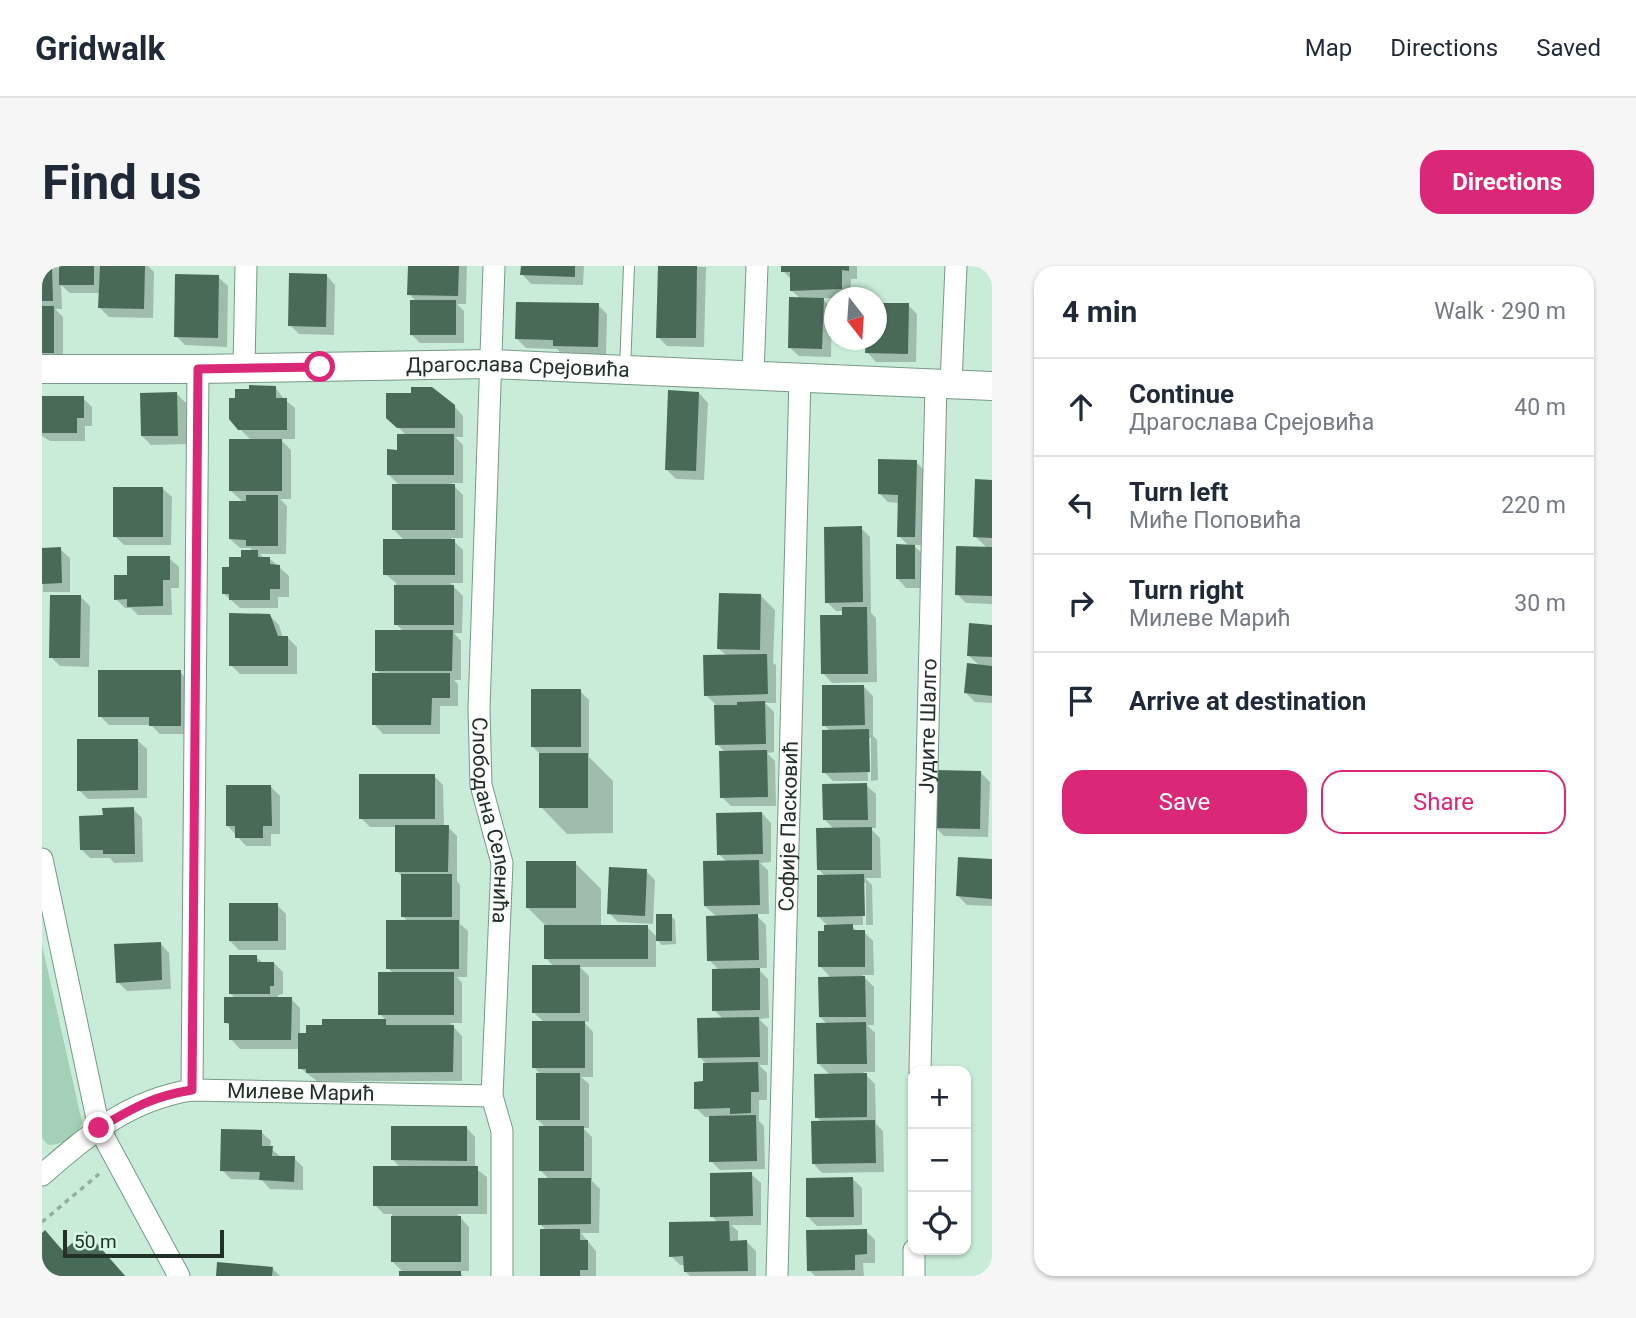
<!DOCTYPE html>
<meta charset="utf-8">
<style>
:root{--surface:#fff;--page:#f6f6f7;--text:#1f2937;--muted:#747a83;--line:#e0e1e3;--accent:#db2777}
body{margin:0;font-family:Roboto,sans-serif;background:var(--page);color:var(--text)}
.controls{position:absolute;right:21px;bottom:21px;display:grid;overflow:hidden;border-radius:14px;box-shadow:0 2px 5px #0004}
.controls button{width:63px;height:63px;display:grid;place-items:center;padding:0;border:0;border-bottom:2px solid var(--line);background:var(--surface);color:var(--text);font:35px sans-serif}
.compass{position:absolute;left:782px;top:21px;width:63px;height:63px;border-radius:50%;background:var(--surface);box-shadow:0 2px 5px #0004;rotate:163deg}
.scale{position:absolute;left:21px;bottom:18px;width:161px;box-sizing:border-box;padding-left:7px;border:4px solid #223028;border-top:0;font-size:19px;line-height:24px;white-space:nowrap;color:#223028;-webkit-text-stroke:5px #d5f9e4;paint-order:stroke}
.stop{position:absolute;width:21px;height:21px;margin:-16px;border:5px solid #db2777;border-radius:50%;background:#fff}
.stop.end{background:#db2777;border-color:#fff;box-shadow:0 2px 7px #0008}
.list{margin:0;padding:0;list-style:none}
h2{display:flex;justify-content:space-between;align-items:center;height:91px;margin:0;padding:0 28px;font-size:30px}
h2 small{font-size:23px;font-weight:400;color:var(--muted)}
.list li{display:grid;grid-template-columns:46px 1fr auto;gap:21px;align-items:center;box-sizing:border-box;height:98px;padding:0 28px;border-top:2px solid var(--line)}
.list b{display:block;font-size:26px;white-space:nowrap}
.list p{margin:0;font-size:23px;white-space:nowrap;color:var(--muted)}
.list em{font-size:23px;font-style:normal;color:var(--muted)}
.actions{display:flex;gap:14px;padding:21px 28px}
.actions a{flex:1;padding:16px 0;border:2px solid var(--accent);border-radius:21px;text-align:center;font-size:24px;color:var(--accent)}
.actions .main{background:var(--accent);color:#fff}
.icon{flex:none;width:38px;height:38px;fill:none;stroke:currentColor;stroke-width:2;stroke-linecap:round;stroke-linejoin:round}
.map{position:relative;flex:none;width:950px;height:1010px;overflow:hidden;border-radius:21px}
header{display:flex;align-items:center;gap:42px;box-sizing:border-box;height:98px;padding:0 35px;background:var(--surface);border-bottom:2px solid var(--line)}
header strong{font-size:33px}
nav{display:flex;gap:38px;margin-inline-start:auto;font-size:24px}
.intro{display:flex;align-items:center;justify-content:space-between;box-sizing:border-box;height:168px;padding:0 42px}
h1{margin:0;font-size:49px}
.button{padding:18px 32px;border-radius:21px;background:var(--accent);color:#fff;font-size:24px;font-weight:700}
main{display:flex;gap:42px;padding:0 42px}
aside{flex:1;background:var(--surface);border-radius:21px;box-shadow:0 2px 5px #0004}
.map>svg:first-child{display:block}
.green{fill:#a3d0b6}
.shadow{fill:#0003}
.building{fill:#4a6a58}
.lines{fill:none;stroke-linecap:round;stroke-linejoin:round}
.service-casing{stroke:#779986;stroke-width:12}
.minor-casing{stroke:#779986;stroke-width:23}
.tertiary-casing{stroke:#779986;stroke-width:30}
.path{stroke:#92af9f;stroke-width:3.5;stroke-dasharray:5 5;stroke-linecap:butt}
.service{stroke:#fff;stroke-width:10}
.minor{stroke:#fff;stroke-width:21}
.tertiary{stroke:#fff;stroke-width:28}
.route{stroke:#db2777;stroke-width:9}
.labels{text-anchor:middle;stroke-width:7;stroke-linejoin:round;paint-order:stroke}
.street-label{font-size:21px;fill:#223028;stroke:#d5f9e4}
</style>
<header>
<strong>Gridwalk</strong>
<nav><a>Map</a><a>Directions</a><a>Saved</a></nav>
</header>
<div class="intro"><h1>Find us</h1><a class="button">Directions</a></div>
<main>
<div class="map">
<svg width="950" height="1010" viewBox="0 0 950 1010">
<rect width="100%" height="100%" fill="#c8ecd7"/>
<path class="green" d="M0,679L40,856C35,872 22,878 6,879L0,872Z"/>
<path class="shadow" d="M0,0H14L19,4V0H106L112,6L111,52L67,51L58,42L59,27H28L19,19L20,43H13L21,51V95H0Z
M368,0H425L424,38H415L422,45V77H378L369,68L375,36L367,28Z
M480,0H542L541,19L489,18L480,8Z
M618,0L664,1L662,81L625,80L616,71Z
M741,0H815V13H809L808,32H780L790,43L789,91L757,90L747,81L759,33L749,24L750,14L741,5Z
M284,9L293,19L292,69L257,68L248,59Z
M176,11L186,20L185,81L143,79L134,70Z
M556,39L565,48L564,90L521,89L515,83L484,82L475,73Z
M866,39L875,48L874,96H834L825,86V74H834Z
M233,121L242,133L253,142V173H238L249,184V233H238L245,240L244,288H218L222,292H227L247,310V331H236V342H198L181,327L188,303L209,285V282H198L188,273L201,236L188,224L210,175L198,163Z
M657,127L666,137L662,214L634,213L624,203Z
M135,128L144,137L145,178L109,179L100,170Z
M0,132H41L50,141V160H43V175H8L0,170Z
M412,140L421,150V171H413L421,179V217H409L421,229V272H409L421,284V317H408L421,330L420,367H412L419,375V414H412L416,418V440H398V468H341L332,458L339,409L334,404L362,366L354,358V317L343,308L363,275L351,263L358,220L346,208L365,170L346,151Z
M874,196L883,205L881,279H871L882,289L881,322H864L855,312L867,280L857,270V237L846,236L837,227Z
M950,215V338L924,337L915,328L945,282L933,270Z
M120,222L130,231L129,279H82L73,270Z
M819,262L828,271L829,347L834,352L835,416L790,417L781,407L802,351V345H794L785,336Z
M18,283L28,292V326H1L0,284Z
M127,292L137,301V322H129L130,349H96L89,342H83L74,333L87,311Z
M38,330L48,340L47,401L18,400L9,391Z
M719,330L733,344L731,397L734,399V437H723L732,446V486L725,487L733,495L734,540H689L680,531L684,487L675,478L674,439L664,429L685,390L677,383Z
M227,349L237,359L241,372H246L255,381V408H198L189,399Z
M950,360V437L933,436L924,427L938,400L926,389Z
M138,406L147,415V468H118L109,459H67L58,450Z
M821,420L831,430V470L835,474L836,514L829,515V472H825L826,515H791L782,506L789,466L782,459Z
M538,425L547,434V491L571,515V567L525,568L499,541V489L490,480Z
M95,474L105,483V532L46,533L37,524Z
M939,507L948,516L946,571L902,570L893,561Z
M392,510L401,519L402,561H406L415,570V615L418,619V658L426,665L425,711H415L420,717V757H408L420,770V815H275L258,802V783H198L189,773V761L184,756L194,733L188,727L214,691L221,697H232L241,706V728L236,729V733H249L258,742V769H266L282,761V755L344,754L338,748L351,707L346,702L366,656L361,650V611L355,605V561H328L319,552Z
M824,519L834,528V562H828L838,572L839,612H823L830,619L831,659H824V617H820L821,659H809L816,666H822L831,675L832,709H820L832,721V759H825L833,767V806H821L833,818L834,858L841,865L842,906L780,907L771,897L781,857L775,851L789,810L776,797L786,759L778,751L790,713L778,700L787,661L777,651L784,611L777,604L792,563L782,553Z
M229,521L238,530V568H229V580H204L185,559Z
M91,543L100,552L101,596L72,597L68,592H48L39,583L62,551Z
M720,547L729,557V596L718,597L726,604L727,648H713L724,659L725,702H715L726,713L727,752L717,753L726,762V799H717L725,807V834H717V855L722,860L723,903L678,904L669,895L668,851H663L654,842L663,817L665,799L658,791L681,753L672,744L677,704L667,694L675,651L663,640L685,596L677,588Z
M950,595V640L925,639L915,629Z
M533,597L559,623V661H605L616,672L629,650L633,654L634,678L620,679L614,673V701H538L547,710V756L541,755L551,766V811H539L547,818V862H541L550,871V915L558,923L557,967H539L554,985V1010H500L505,965L498,958L508,914L499,905L504,862L495,853L499,809L492,801L502,756L491,746L512,701L504,692V660L486,642Z
M604,605L613,614L611,658L576,656L567,647Z
M235,639L244,648V684H197L188,675Z
M118,677L127,687L129,723L85,725L76,716Z
M424,861L433,871V902L445,911V948H415L427,961V1005H416L421,1010H359L362,1007L350,995V948H342L333,939L359,902L351,894Z
M219,866L229,875L228,882L239,891L252,892L261,901V924L228,923L220,914L189,913L180,904Z
M709,908L719,917V959H689L696,965V976H705L714,985V1010H648L643,1005V999H638L629,990L676,957L670,950Z
M810,912L820,922V959L775,960L766,951Z
M824,965L833,974V997H821L822,1010H773L767,1004Z
M3,967L23,986L44,968L84,1010H0V969Z
M230,1002L238,1010H176Z"/>
<path class="building" d="M0,0H10L11,35H0Z
M17,0H52V19H17Z
M58,0H103L102,43L56,42Z
M366,0H417L416,30L365,29Z
M479,0H533V11L478,9Z
M616,0H655L654,72H614Z
M739,0H807V5L800,4V23L748,25V6H739Z
M247,7L285,8L284,61L246,60Z
M133,8L177,9L176,72L132,71Z
M747,31L782,32L780,83L746,82Z
M368,34H414V69H368Z
M474,36L557,37L556,81L511,80V74L473,73Z
M834,37H867L866,88L823,87L824,74H834Z
M0,40H12V87H0Z
M207,119L234,120V132H245V164H196L187,153V132H193V123H207Z
M369,121H390L413,139V162H355L344,152V127H369Z
M626,124L657,126L654,205L623,204Z
M135,126L136,170H99L98,127Z
M0,130H42V152H35V167H0Z
M355,168H412V209H345V183L355,184Z
M187,173H240V225H187Z
M836,193L875,194L873,271H855L856,229L836,228Z
M933,213L950,214V272L931,271Z
M350,218H413V264H350Z
M71,221H121V271H71Z
M204,229H236V280H204V274L187,273V235H204Z
M820,260L821,336L783,337L782,261Z
M341,273H413V309H341Z
M854,278L873,279V313H854Z
M914,280L950,281V330L913,329Z
M19,281L20,317L0,318V282Z
M199,284H216V291H228V298L238,299V323H228V334H187V328H180V301H187V291H199Z
M85,290H128V314H121V340L85,341V333L72,334V309H85Z
M352,319H412V359H352Z
M677,327L719,328L718,384L675,383Z
M8,329H39L38,392H7Z
M800,341H825L826,408H779L778,349H800Z
M187,347L228,348L236,370H246V400H187Z
M927,357L950,359V391L925,390Z
M333,364H411L410,405H333Z
M725,388L726,428L662,430L661,389Z
M925,397L950,400V430L922,427Z
M56,404H139V460H107V451H56Z
M330,407H408V432H390L389,459H330Z
M780,419H822L823,459L780,460Z
M489,423H539V481H489Z
M723,435L724,478L673,479L672,439H695V436Z
M827,463L828,506L780,507V464Z
M35,473H96V524L35,525Z
M725,484L726,531L678,532L677,485Z
M497,487H546V542H497Z
M893,504L939,505L938,563L891,562Z
M317,508H393V553H317Z
M825,517L826,554H781L780,518Z
M184,519H229L230,560H221V572H193V560H184Z
M92,541L93,588H61V584H38L37,550L61,549L60,542Z
M720,546L721,588L675,589L674,547Z
M353,559H407L406,606H353Z
M830,561V604H775L774,562Z
M916,591L950,593V633L914,630Z
M717,594L718,639L662,640L661,595Z
M484,595H534V642H484Z
M567,601L605,603L603,650L565,648Z
M359,608H410V651H359Z
M822,608L823,650L775,651V609Z
M187,637H236V675H187Z
M614,648H630V675H614Z
M716,648L717,694L665,695L664,650Z
M344,654H417V703H344Z
M811,658V664H823V701H776V665H782V659Z
M502,659H606V693H502Z
M119,676L120,714L74,717L72,678Z
M187,689H215V696H232V720H228V728H187Z
M490,699H538V747H490Z
M718,702V744L670,745V703Z
M336,706H412V749H336Z
M823,710L824,751H777L776,711Z
M182,731H250L249,774H187V757H182Z
M717,751L718,791L656,792L655,752Z
M280,753H344V759H412L411,806L264,807V803H256V767H264V759H280Z
M490,755H543V802H490Z
M824,756L825,798H775L774,757Z
M716,796L717,826H709V847L688,848V842L652,843V816L661,815V797Z
M494,807H538V854H494Z
M825,807V851L773,852L772,808Z
M714,849L715,895L667,896V850Z
M833,854L834,897L770,898L769,855Z
M349,860H425V895L349,894Z
M497,860H542V905H497Z
M179,863L220,864V880H231L230,890H253L252,916L217,914L218,906L178,905Z
M331,900H436V940H331Z
M710,906L711,950L668,951V907Z
M811,911L812,951H764V912Z
M496,912H549V958L496,959Z
M349,950H419V996H349Z
M687,955L688,975L705,974L706,1005L642,1006L641,990L627,991V956Z
M498,963H538V974H546V1004H538V1010H498Z
M825,963V988L813,989V1004L765,1005L764,964Z
M3,964L21,985L44,965L83,1010H0V967Z
M175,996L231,1001L230,1010H174Z
M357,1005H419V1010H357Z"/>
<g class="lines">
<defs>
<path id="service" d="M583,103L587,0"/>
<g id="minor">
<path id="s1" d="M452,0L437,443L439,519L460,597L450,830L460,865V1010"/>
<path d="M202,102L204,0"/>
<path d="M711,108L715,0"/>
<path d="M909,117L914,0"/>
<path d="M0,593L57,862L137,1010"/>
<path id="s2" d="M878,805L894,117"/>
<path d="M150,824L156,103"/>
<path id="s3" d="M0,909C47,868 87,834 150,824L450,830"/>
<path id="s4" d="M735,1010L758,111"/>
<path d="M872,1010V984"/>
</g>
<g id="tertiary">
<path id="s5" d="M0,103H156L448,98L950,120"/>
</g>
</defs>
<use href="#service" class="service-casing"/>
<use href="#minor" class="minor-casing"/>
<use href="#tertiary" class="tertiary-casing"/>
<path class="path" d="M0,956L57,908"/>
<use href="#service" class="service"/>
<use href="#minor" class="minor"/>
<use href="#tertiary" class="tertiary"/>
</g>
<g class="lines">
<path class="route" d="M57,862C91,842 111,830 150,824L156,103L278,101"/>
</g>
<g class="labels">
<g class="street-label">
<text dy="7" stroke="none"><textPath href="#s5" startOffset="476">Драгослава Срејовића</textPath></text>
<text dy="7" stroke="none"><textPath href="#s2" startOffset="345">Јудите Шалго</textPath></text>
<text dy="7" stroke="none"><textPath href="#s1" startOffset="556">Слободана Селенића</textPath></text>
<text dy="7" stroke="none"><textPath href="#s4" startOffset="450">Софије Пасковић</textPath></text>
<text dy="7" stroke="none"><textPath href="#s3" startOffset="284">Милеве Марић</textPath></text>
</g>
</g>
</svg>
<div class="controls">
<button>+</button>
<button>−</button>
<button><svg class="icon" aria-label="locate" viewBox="0 0 24 24"><circle cx="12" cy="12" r="6"/><path d="M12 2v4M12 18v4M2 12h4M18 12h4"/></svg></button>
</div>
<svg class="compass" viewBox="-18 -18 36 36"><path d="M0-13l5 13h-10z" fill="#e53935"/><path d="M0 13l5-13h-10z" fill="#747a83"/></svg>
<div class="scale">50 m</div>
<div class="stop" style="left:278px;top:101px"></div>
<div class="stop end" style="left:57px;top:862px"></div>
</div>
<aside>
<h2>4 min<small>Walk · 290 m</small></h2>
<ul class="list">
<li><svg class="icon" aria-label="ahead" viewBox="0 0 24 24"><path d="M12 20V5M6 11l6-6 6 6"/></svg><div><b>Continue</b><p>Драгослава Срејовића</p></div><em>40 m</em></li>
<li><svg class="icon" aria-label="left" viewBox="0 0 24 24"><path d="M17 20v-9H6M10 6l-5 5 5 5"/></svg><div><b>Turn left</b><p>Миће Поповића</p></div><em>220 m</em></li>
<li><svg class="icon" aria-label="right" viewBox="0 0 24 24"><path d="M7 20v-9h11M14 6l5 5-5 5"/></svg><div><b>Turn right</b><p>Милеве Марић</p></div><em>30 m</em></li>
<li><svg class="icon" aria-label="arrive" viewBox="0 0 24 24"><path d="M6 21V4h12l-3 4 3 4H6"/></svg><div><b>Arrive at destination</b></div></li>
</ul>
<div class="actions"><a class="main">Save</a><a>Share</a></div>
</aside>
</main>
